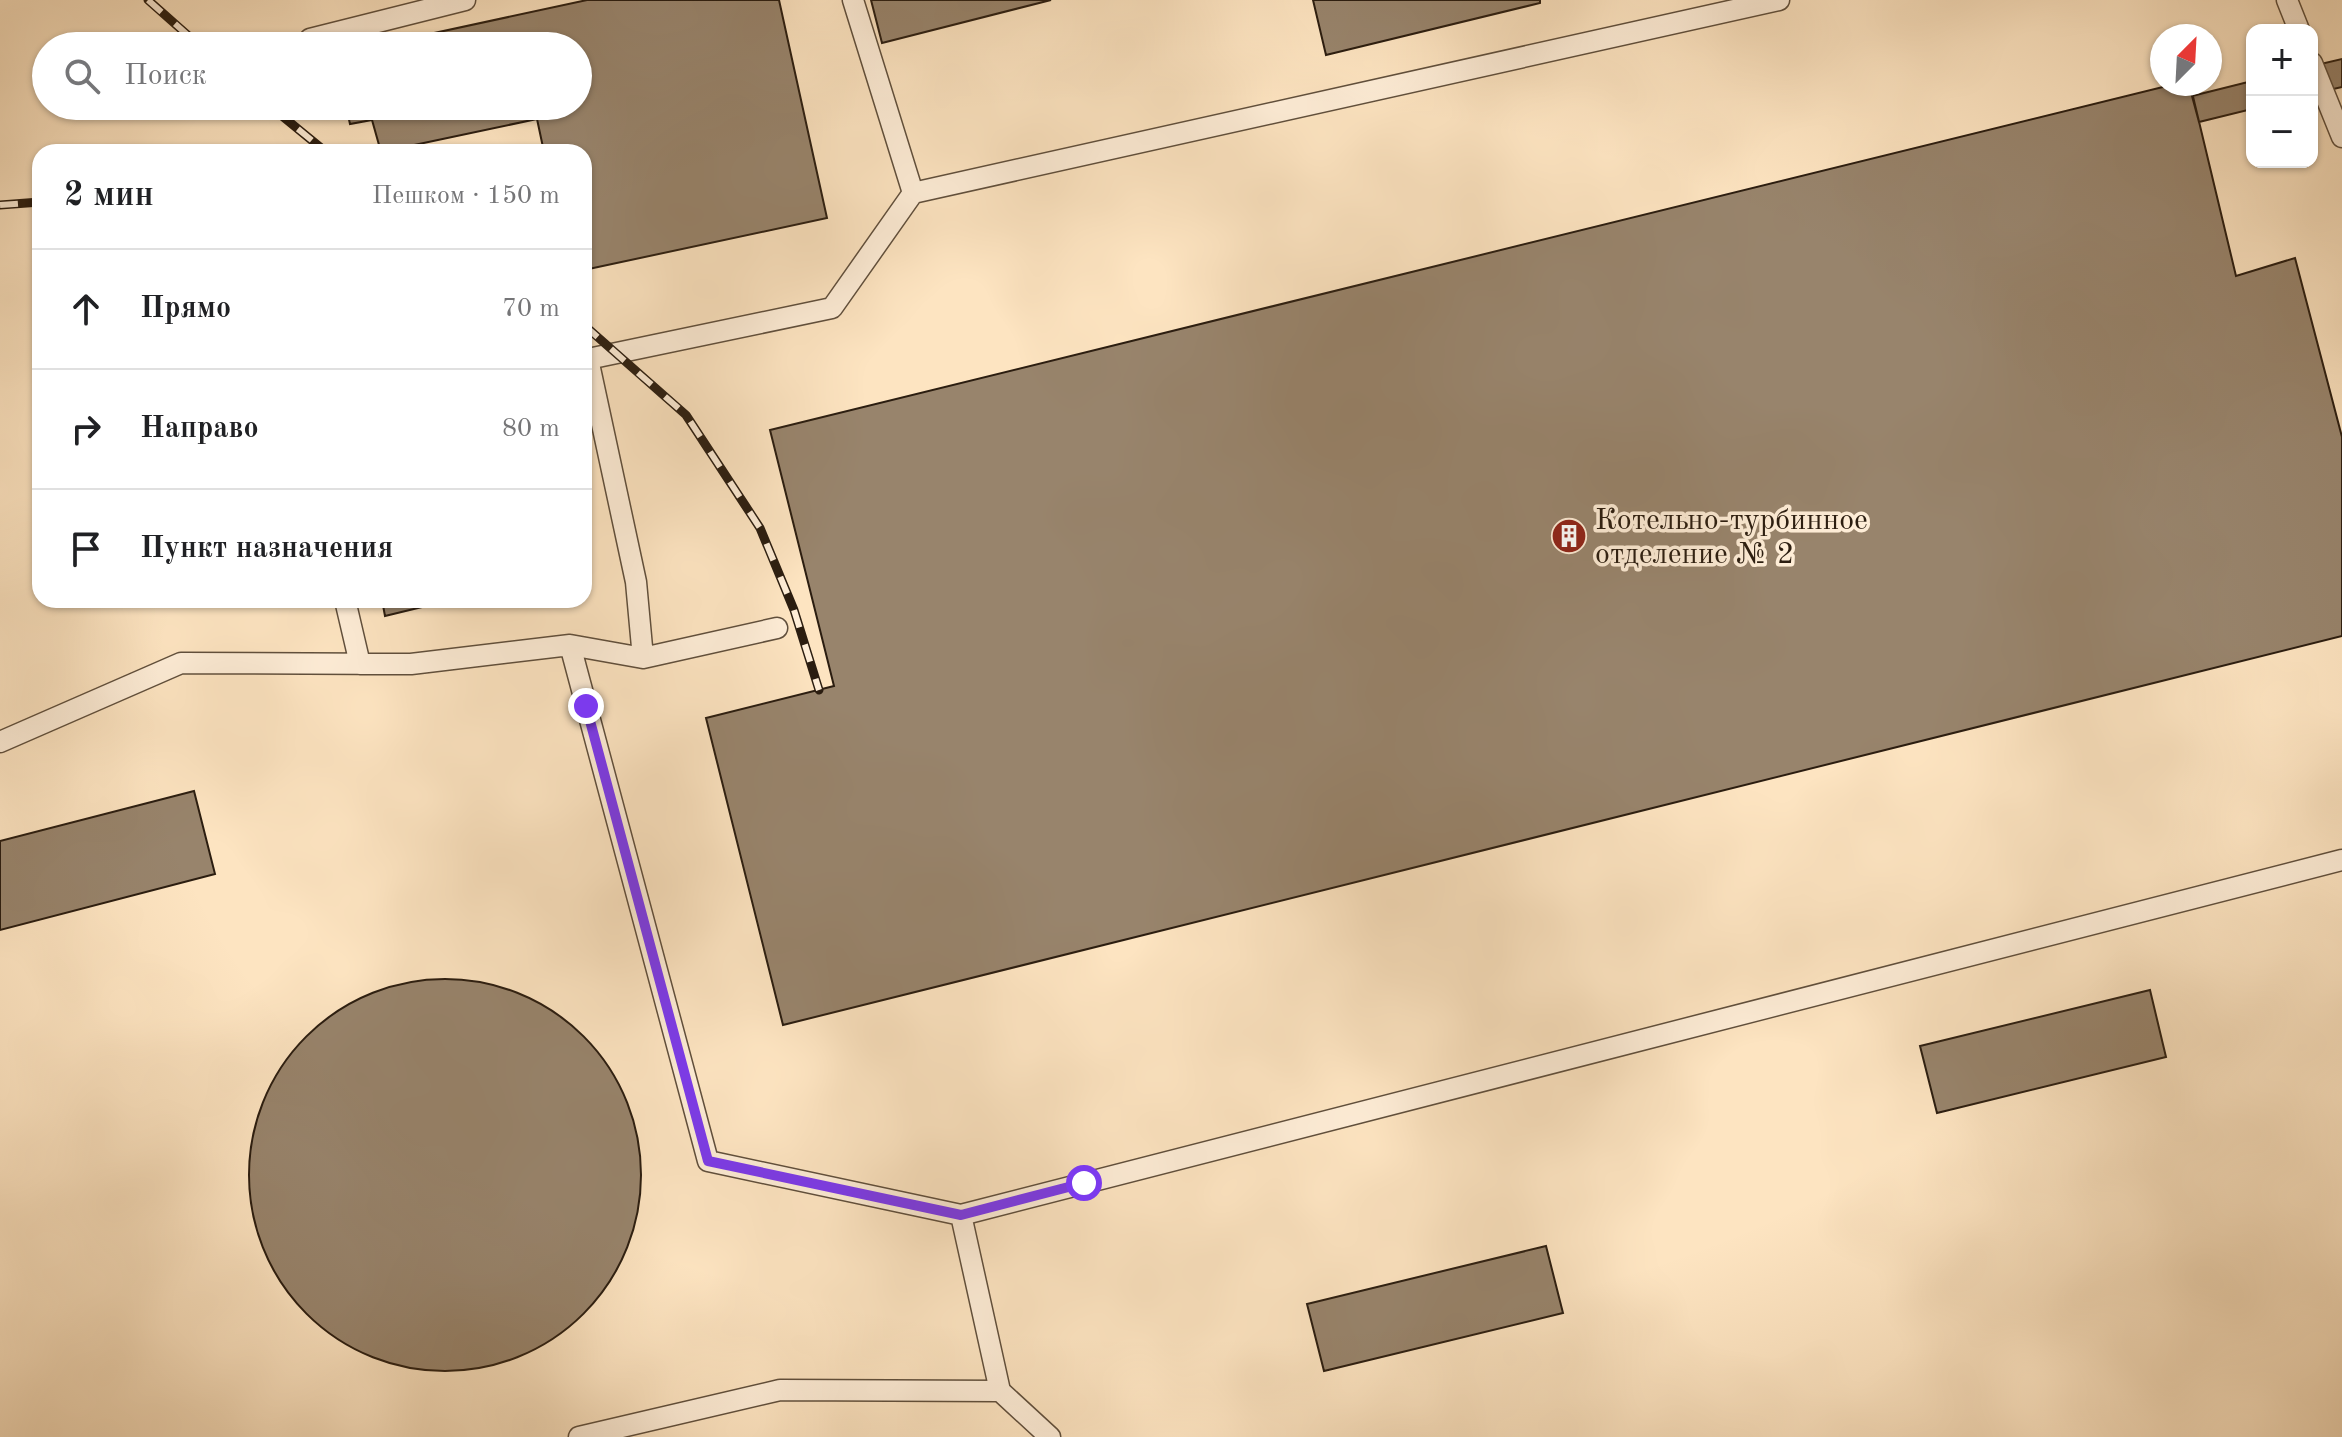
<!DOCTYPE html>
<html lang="ru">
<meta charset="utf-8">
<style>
:root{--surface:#fff;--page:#f6f6f6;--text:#202124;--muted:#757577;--line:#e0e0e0}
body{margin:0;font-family:"Old Standard TT",serif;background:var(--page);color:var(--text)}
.controls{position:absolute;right:24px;top:24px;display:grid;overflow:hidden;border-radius:16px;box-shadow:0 2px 6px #0004}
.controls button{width:72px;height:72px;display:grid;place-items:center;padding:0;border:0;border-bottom:2px solid var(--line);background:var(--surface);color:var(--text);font:40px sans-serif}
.compass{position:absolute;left:2150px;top:24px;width:72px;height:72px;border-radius:50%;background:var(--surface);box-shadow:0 2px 6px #0004;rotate:24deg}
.stop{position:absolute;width:24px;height:24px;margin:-18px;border:6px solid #7c3aed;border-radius:50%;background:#fff}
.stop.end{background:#7c3aed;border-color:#fff;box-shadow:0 2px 8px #0008}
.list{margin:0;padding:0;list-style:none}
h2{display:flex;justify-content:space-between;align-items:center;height:104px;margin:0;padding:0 32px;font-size:34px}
h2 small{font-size:26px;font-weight:400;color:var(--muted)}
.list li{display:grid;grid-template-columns:52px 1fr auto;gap:24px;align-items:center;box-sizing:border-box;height:120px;padding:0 32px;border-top:2px solid var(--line)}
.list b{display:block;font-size:30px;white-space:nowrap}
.list em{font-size:26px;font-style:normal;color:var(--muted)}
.icon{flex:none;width:44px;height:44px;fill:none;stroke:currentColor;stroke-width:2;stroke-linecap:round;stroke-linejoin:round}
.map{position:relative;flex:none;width:2342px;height:1437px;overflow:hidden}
.search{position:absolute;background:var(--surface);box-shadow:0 2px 6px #0004;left:32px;top:32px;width:560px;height:88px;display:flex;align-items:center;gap:20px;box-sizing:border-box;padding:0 28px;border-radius:44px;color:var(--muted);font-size:30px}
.panel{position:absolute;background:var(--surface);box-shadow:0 2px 6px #0004;left:32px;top:144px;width:560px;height:464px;border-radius:24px}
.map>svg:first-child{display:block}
.building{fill:#98846c;stroke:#2b1d10;stroke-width:2}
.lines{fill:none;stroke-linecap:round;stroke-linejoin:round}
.lane-casing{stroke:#604f3c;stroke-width:23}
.lane{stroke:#feedd7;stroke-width:20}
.rail-casing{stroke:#2b1d10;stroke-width:9}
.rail{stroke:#feedd7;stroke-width:6;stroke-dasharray:18;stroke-linecap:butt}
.route{stroke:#7c3aed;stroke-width:10}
.labels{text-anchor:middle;stroke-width:7;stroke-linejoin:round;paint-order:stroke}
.poi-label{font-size:30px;fill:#2b1d10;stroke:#feedd7;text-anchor:start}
</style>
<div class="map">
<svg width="2342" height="1437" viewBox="0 0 2342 1437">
<rect width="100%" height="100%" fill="#fde4c1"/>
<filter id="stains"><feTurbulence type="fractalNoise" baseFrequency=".0025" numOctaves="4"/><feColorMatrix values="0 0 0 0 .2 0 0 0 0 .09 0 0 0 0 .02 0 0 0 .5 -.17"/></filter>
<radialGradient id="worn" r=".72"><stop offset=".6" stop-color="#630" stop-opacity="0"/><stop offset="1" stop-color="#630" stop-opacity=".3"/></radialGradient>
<path class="building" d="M587,0H779L827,218L584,270V152H544L537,119L381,152L372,120L350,124L346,106H578V46H374Z
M871,0H1051L882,43Z
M1313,0H1540V3L1326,55Z
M2342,59V87L2312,94V66Z
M2252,81V109L2199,122L2192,96Z
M2175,84H2190L2236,276L2295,258L2342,437V636L783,1025L706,718L834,686L770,430Z
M382,600H451L385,616Z
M194,791L215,874L0,930V841Z
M249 1175a196 196 0 1 1 392 0a196 196 0 1 1-392 0Z
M2150,990L2166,1057L1937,1113L1920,1046Z
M1546,1246L1563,1313L1324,1371L1307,1304Z"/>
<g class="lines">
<defs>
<path id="lane" d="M2287,0L2299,30
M310,39L465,0
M2312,63L2342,137
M913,193L1779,0
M584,357L588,359L636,582L643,658
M588,359L832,308L913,193L853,0
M345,600L360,664
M570,645L643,658L777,628
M0,742L181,663L411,664L570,645L708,1161L961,1215L2342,860
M1000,1391L1050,1437
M579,1437L780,1390L1000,1391L961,1215"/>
</defs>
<use href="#lane" class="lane-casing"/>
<use href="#lane" class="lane"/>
<defs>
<path id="rail" d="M148,0L200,46
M270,106L326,152
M0,205L40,202
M584,325L686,415L760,528L794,610L819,690"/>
</defs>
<use href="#rail" class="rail-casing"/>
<use href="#rail" class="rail"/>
</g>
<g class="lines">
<path class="route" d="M586,706L708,1161L961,1215L1084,1183"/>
</g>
<defs>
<symbol id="building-disc" viewBox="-11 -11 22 22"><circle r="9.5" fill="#8f2418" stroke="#feedd7"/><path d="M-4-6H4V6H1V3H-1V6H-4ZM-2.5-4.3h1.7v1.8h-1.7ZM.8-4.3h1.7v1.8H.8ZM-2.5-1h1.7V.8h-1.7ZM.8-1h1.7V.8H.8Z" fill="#fff"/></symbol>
</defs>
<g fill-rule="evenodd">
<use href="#building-disc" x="1549" y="516" width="40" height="40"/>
</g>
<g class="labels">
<g class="poi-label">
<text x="1595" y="529">Котельно-турбинное<tspan x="1595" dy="34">отделение № 2</tspan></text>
</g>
</g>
<rect width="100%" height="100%" filter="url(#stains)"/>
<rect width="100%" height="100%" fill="url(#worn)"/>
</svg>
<div class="controls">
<button>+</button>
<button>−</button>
</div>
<svg class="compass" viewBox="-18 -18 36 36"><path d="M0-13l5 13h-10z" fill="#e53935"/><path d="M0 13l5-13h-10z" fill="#757577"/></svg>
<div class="stop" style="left:1084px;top:1183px"></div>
<div class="stop end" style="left:586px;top:706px"></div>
<div class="search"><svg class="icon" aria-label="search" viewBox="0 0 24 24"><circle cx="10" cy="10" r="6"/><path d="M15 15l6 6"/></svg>Поиск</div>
<section class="panel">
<h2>2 мин<small>Пешком · 150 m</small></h2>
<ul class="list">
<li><svg class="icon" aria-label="ahead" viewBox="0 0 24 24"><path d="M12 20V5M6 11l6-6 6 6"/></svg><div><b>Прямо</b></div><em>70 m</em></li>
<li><svg class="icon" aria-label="right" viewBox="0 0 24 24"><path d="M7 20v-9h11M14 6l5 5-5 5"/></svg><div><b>Направо</b></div><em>80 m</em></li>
<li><svg class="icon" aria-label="arrive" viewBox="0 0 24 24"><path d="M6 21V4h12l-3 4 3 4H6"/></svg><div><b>Пункт назначения</b></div></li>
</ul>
</section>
</div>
